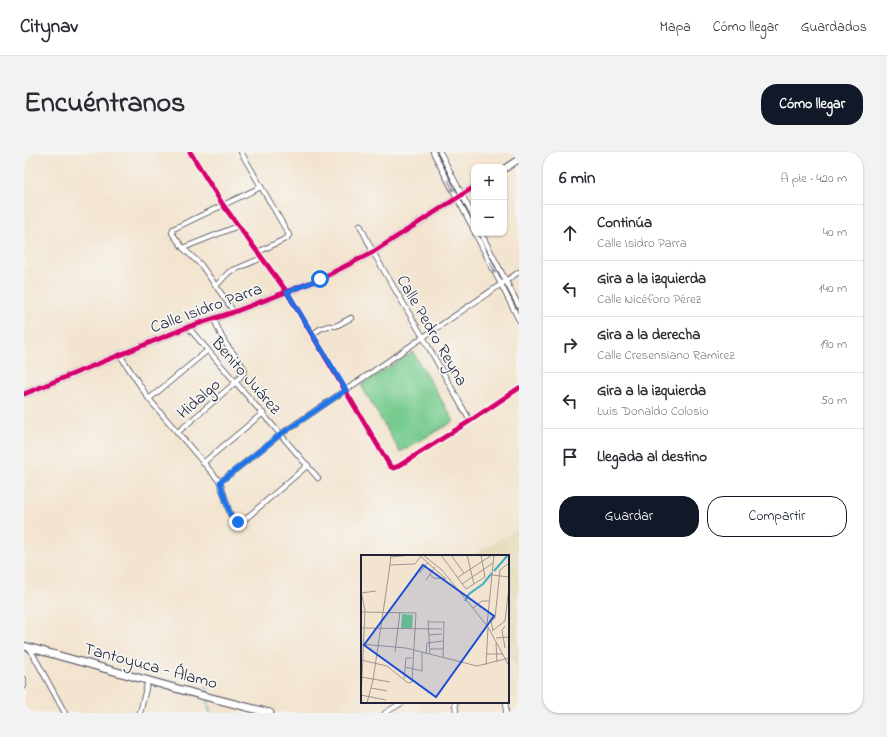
<!DOCTYPE html>
<html lang="es">
<meta charset="utf-8">
<style>
:root{--surface:#fff;--page:#f2f2f3;--text:#2b2b33;--muted:#7c7c81;--line:#e1e1e2;--accent:#111827}
body{margin:0;font-family:"Indie Flower",sans-serif;background:var(--page);color:var(--text)}
.controls{position:absolute;right:12px;top:12px;display:grid;overflow:hidden;border-radius:8px;box-shadow:0 1px 3px #0004}
.controls button{width:36px;height:36px;display:grid;place-items:center;padding:0;border:0;border-bottom:1px solid var(--line);background:var(--surface);color:var(--text);font:20px sans-serif}
.stop{position:absolute;width:12px;height:12px;margin:-9px;border:3px solid #1a73e8;border-radius:50%;background:#fff}
.stop.end{background:#1a73e8;border-color:#fff;box-shadow:0 1px 4px #0008}
.list{margin:0;padding:0;list-style:none}
h2{display:flex;justify-content:space-between;align-items:center;height:52px;margin:0;padding:0 16px;font-size:17px}
h2 small{font-size:13px;font-weight:400;color:var(--muted)}
.list li{display:grid;grid-template-columns:26px 1fr auto;gap:12px;align-items:center;box-sizing:border-box;height:56px;padding:0 16px;border-top:1px solid var(--line)}
.list b{display:block;font-size:15px;white-space:nowrap}
.list p{margin:0;font-size:13px;white-space:nowrap;color:var(--muted)}
.list em{font-size:13px;font-style:normal;color:var(--muted)}
.actions{display:flex;gap:8px;padding:12px 16px}
.actions a{flex:1;padding:9px 0;border:1px solid var(--accent);border-radius:16px;text-align:center;font-size:14px;color:var(--accent)}
.actions .main{background:var(--accent);color:#fff}
.icon{flex:none;width:22px;height:22px;fill:none;stroke:currentColor;stroke-width:2;stroke-linecap:round;stroke-linejoin:round}
.map{position:relative;flex:none;width:495px;height:561px;overflow:hidden;border-radius:16px}
header{display:flex;align-items:center;gap:24px;box-sizing:border-box;height:56px;padding:0 20px;background:var(--surface);border-bottom:1px solid var(--line)}
header strong{font-size:19px}
nav{display:flex;gap:22px;margin-inline-start:auto;font-size:14px}
.intro{display:flex;align-items:center;justify-content:space-between;box-sizing:border-box;height:96px;padding:0 24px}
h1{margin:0;font-size:28px}
.button{padding:10px 18px;border-radius:16px;background:var(--accent);color:#fff;font-size:14px;font-weight:700}
main{display:flex;gap:24px;padding:0 24px}
aside{flex:1;background:var(--surface);border-radius:16px;box-shadow:0 1px 3px #0004}
.map>svg:first-child{display:block}
.built{fill:#e6daba}
.green{fill:#76cb8e;stroke:#4c7664}
.lines{fill:none;stroke-linecap:round;stroke-linejoin:round}
.stream{stroke:#42aec1;stroke-width:1.5}
.street-casing{stroke:#413f51;stroke-width:6}
.secondary-casing{stroke:#413f51;stroke-width:8}
.primary-casing{stroke:#413f51;stroke-width:9}
.street{stroke:#fff;stroke-width:4.5}
.secondary{stroke:#fff;stroke-width:6}
.primary{stroke:#fff;stroke-width:7}
.cycleway-casing{stroke:#f6f6f2;stroke-width:8}
.cycleway{stroke:#d6006c;stroke-width:5}
.oneway{stroke:#9c9ca7}
.route{stroke:#1a73e8;stroke-width:5}
.labels{text-anchor:middle;stroke-width:3.5;stroke-linejoin:round;paint-order:stroke}
.street-label{font-size:17px;fill:#22223b;stroke:#f6f6f2}
.inset-river{fill:none;stroke:#42aec1;stroke-width:2}
.inset-road{fill:none;stroke:#9f9694;stroke-width:1}
.view{fill:#1d4ed8;fill-opacity:0.15;stroke:#1d4ed8;stroke-width:2}
.inset-edge{fill:none;stroke:#22223b;stroke-width:2}
</style>
<header>
<strong>Citynav</strong>
<nav><a>Mapa</a><a>Cómo llegar</a><a>Guardados</a></nav>
</header>
<div class="intro"><h1>Encuéntranos</h1><a class="button">Cómo llegar</a></div>
<main>
<div class="map">
<svg width="495" height="561" viewBox="0 0 495 561">
<rect width="100%" height="100%" fill="#f6f6f2"/>
<filter id="ink" filterUnits="userSpaceOnUse"><feTurbulence type="fractalNoise" baseFrequency=".025" numOctaves="2"/><feDisplacementMap in="SourceGraphic" scale="8" xChannelSelector="R" yChannelSelector="G"/><feConvolveMatrix kernelMatrix="1 2 1 2 8 2 1 2 1" color-interpolation-filters="sRGB"/></filter>
<filter id="wash" filterUnits="userSpaceOnUse"><feTurbulence type="fractalNoise" baseFrequency=".012" numOctaves="4" result="noise"/><feDisplacementMap in="SourceGraphic" scale="16" xChannelSelector="R" yChannelSelector="G"/><feGaussianBlur stdDeviation="0.9" result="paint"/><feColorMatrix in="noise" values="0 0 0 0 0 0 0 0 0 0 0 0 0 0 0 0 0 1.4 0 .05"/><feComposite in="paint" operator="in"/></filter>
<g filter="url(#wash)">
<rect width="100%" height="100%" fill="#f3e4cf"/>
<path class="built" d="M495,376V517L484,503V404H448Z"/>
<path class="green" d="M389,200L430,269L376,300L337,233Z"/>
<g class="lines">
<path class="stream" d="M183,534V542
M184,548L186,561"/>
</g>
</g>
<g filter="url(#ink)">
<g class="lines">
<defs>
<path id="street" d="M166,0L199,53L263,140L366,314L369,316L373,315L446,269L495,236
M217,0L265,83L263,86L234,100
M409,0L450,78
M416,0L450,66
M336,73L349,100L399,185L446,269
M451,81L495,168
M457,81L495,154
M159,96L214,74
M192,134L205,120L238,106
M210,160L192,134L177,113L159,96L148,81L149,77L237,35
M164,175L294,326
M289,182L296,177L304,174H312L327,166
M96,203L125,247L196,330L206,362L214,370L219,369L284,313
M125,247L184,198
M153,281L212,230L221,219C217,208 209,202 202,192C197,184 193,175 190,166
M179,311L239,261
M196,330L257,282L495,120
M5,495L41,561
M0,527V534
M431,550L432,561
M482,550V561
M116,561L124,528
M361,561L379,550"/>
<path id="secondary" d="M480,17L495,7
M0,242L164,175L210,160L296,127L349,100L450,35"/>
<path id="primary" d="M0,494L176,543L246,561"/>
</defs>
<use href="#street" class="street-casing"/>
<use href="#secondary" class="secondary-casing"/>
<use href="#primary" class="primary-casing"/>
<use href="#street" class="street"/>
<use href="#secondary" class="secondary"/>
<use href="#primary" class="primary"/>
<defs>
<path id="cycleway" d="M166,0L199,53L263,140L366,314L369,316L373,315L446,269L495,236
M0,242L164,175L210,160L296,127L349,100L450,35"/>
</defs>
<use href="#cycleway" class="cycleway-casing"/>
<use href="#cycleway" class="cycleway"/>
</g>
<defs><path id="oneway-shaft" d="M-6 0H5M1.5-3L5.5 0L1.5 3" fill="none" stroke-width="1.6" stroke-linecap="round" stroke-linejoin="round"/></defs>
<g class="oneway">
<use href="#oneway-shaft" transform="translate(427 34) rotate(62)"/>
<use href="#oneway-shaft" transform="translate(469 116) rotate(63)"/>
</g>
</g>
<g class="lines" filter="url(#ink)">
<path class="route" d="M214,370L206,362L196,330L257,282L322,238L263,140L296,127"/>
</g>
<g class="labels">
<g class="street-label">
<text transform="translate(182 155) rotate(-20)" y="6">Calle Isidro Parra</text>
<text transform="translate(409 178) rotate(60)" y="6">Calle Pedro Reyna</text>
<text transform="translate(223 223) rotate(49)" y="6">Benito Juárez</text>
<text transform="translate(174 246) rotate(-41)" y="6">Hidalgo</text>
<text transform="translate(127 513) rotate(15)" y="6">Tantoyuca - Álamo</text>
</g>
</g>
<g transform="translate(337 403)">
<rect width="148" height="148" fill="#f3e4cf"/>
<path d="M41,59L52,60L51,73H40Z" fill="#76cb8e"/>
<path class="inset-river" d="M133,16L147,0M104,46L108,39L122,29L131,18"/>
<path class="inset-road" d="M58,0L85,24M62,0L81,15L127,72L148,111M80,0L105,34L124,22L120,0M90,0L103,18M106,0L113,29M30,2L51,0M29,10L54,9L60,1M28,17L30,0M59,18L67,7M69,20L73,23L85,24M131,20L148,22M96,23L131,0M65,25L74,12M101,29L132,8M0,36L4,56L0,144M0,38L15,36M112,53L121,46H128M0,57L55,58L51,127L47,128L26,111L0,105M67,65L69,99M67,67H83L82,103M126,70L133,0M144,71L141,75L144,93M0,73L81,74M131,76L144,66L148,32M132,76L130,66L134,63L139,15L148,8M68,80L81,79M135,83L148,82M135,88L136,107M0,89L45,93L116,111L148,103M69,94H83M34,97L39,57M65,99L66,88L82,86M125,99H142M125,110L127,73M44,112L61,116V97M0,122L29,127M43,124L45,103H51M10,133L26,136M0,140L25,145M6,148L12,125L28,17"/>
<path class="view" d="M62,10L133,61L75,142L3,90Z"/>
<rect width="148" height="148" class="inset-edge"/>
</g>
</svg>
<div class="controls">
<button>+</button>
<button>−</button>
</div>
<div class="stop" style="left:296px;top:127px"></div>
<div class="stop end" style="left:214px;top:370px"></div>
</div>
<aside>
<h2>6 min<small>A pie · 420 m</small></h2>
<ul class="list">
<li><svg class="icon" aria-label="ahead" viewBox="0 0 24 24"><path d="M12 20V5M6 11l6-6 6 6"/></svg><div><b>Continúa</b><p>Calle Isidro Parra</p></div><em>40 m</em></li>
<li><svg class="icon" aria-label="left" viewBox="0 0 24 24"><path d="M17 20v-9H6M10 6l-5 5 5 5"/></svg><div><b>Gira a la izquierda</b><p>Calle Nicéforo Pérez</p></div><em>140 m</em></li>
<li><svg class="icon" aria-label="right" viewBox="0 0 24 24"><path d="M7 20v-9h11M14 6l5 5-5 5"/></svg><div><b>Gira a la derecha</b><p>Calle Cresensiano Ramírez</p></div><em>190 m</em></li>
<li><svg class="icon" aria-label="left" viewBox="0 0 24 24"><path d="M17 20v-9H6M10 6l-5 5 5 5"/></svg><div><b>Gira a la izquierda</b><p>Luis Donaldo Colosio</p></div><em>50 m</em></li>
<li><svg class="icon" aria-label="arrive" viewBox="0 0 24 24"><path d="M6 21V4h12l-3 4 3 4H6"/></svg><div><b>Llegada al destino</b></div></li>
</ul>
<div class="actions"><a class="main">Guardar</a><a>Compartir</a></div>
</aside>
</main>
